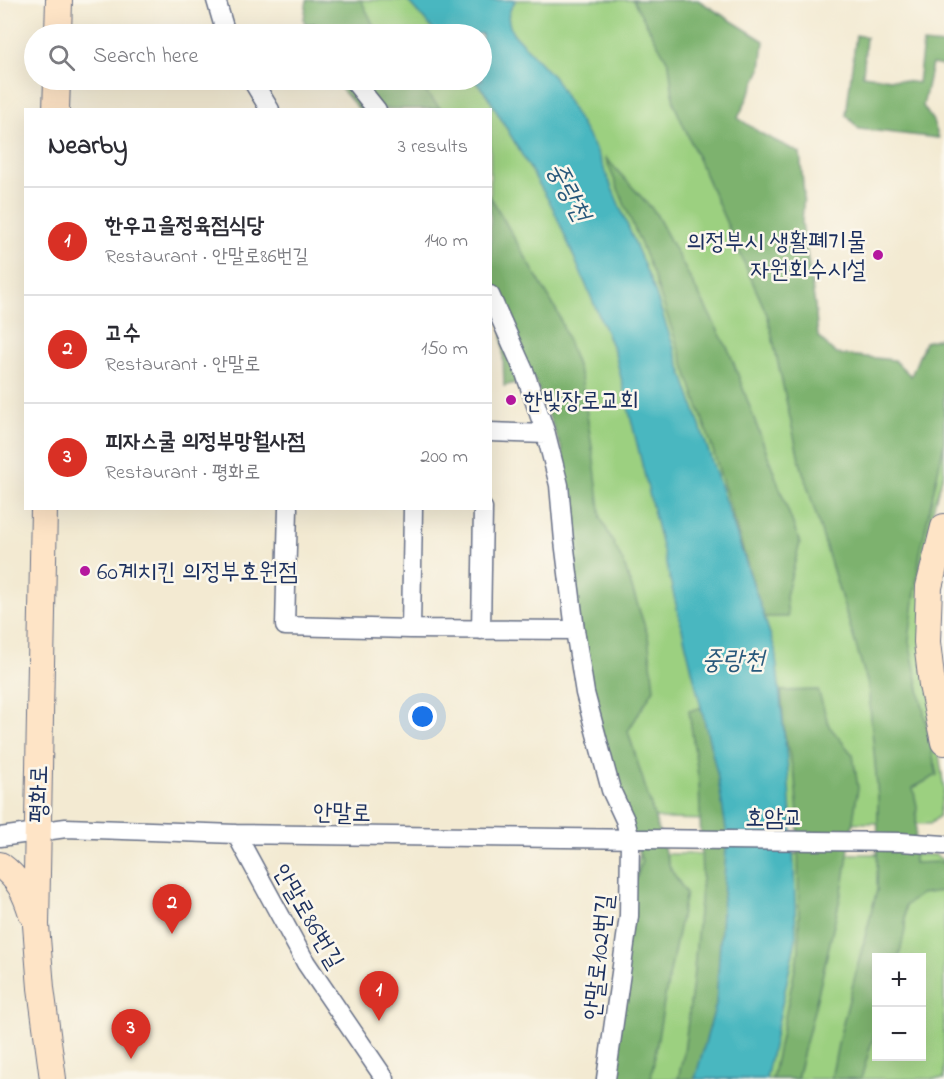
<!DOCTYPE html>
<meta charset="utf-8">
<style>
:root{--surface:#fff;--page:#f2f2f3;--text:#2b2b33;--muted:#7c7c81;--line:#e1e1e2;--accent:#d93025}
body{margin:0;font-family:"Indie Flower","Poor Story",sans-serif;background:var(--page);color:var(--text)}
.controls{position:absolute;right:18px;bottom:18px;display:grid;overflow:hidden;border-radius:0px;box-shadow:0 6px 24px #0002}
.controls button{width:54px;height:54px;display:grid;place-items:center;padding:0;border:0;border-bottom:2px solid var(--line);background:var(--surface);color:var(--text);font:30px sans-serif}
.you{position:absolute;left:423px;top:717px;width:21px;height:21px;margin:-15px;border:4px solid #fff;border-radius:50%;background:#1a73e8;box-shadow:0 0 0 9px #1a73e833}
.badge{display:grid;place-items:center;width:39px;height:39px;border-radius:50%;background:var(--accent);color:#fff;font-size:20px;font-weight:700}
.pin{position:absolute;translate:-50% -50px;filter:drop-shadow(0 2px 3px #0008)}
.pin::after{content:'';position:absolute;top:32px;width:21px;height:18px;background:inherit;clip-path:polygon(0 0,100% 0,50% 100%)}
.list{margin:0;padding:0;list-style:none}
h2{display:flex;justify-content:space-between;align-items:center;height:78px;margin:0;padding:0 24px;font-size:26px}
h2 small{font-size:20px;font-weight:400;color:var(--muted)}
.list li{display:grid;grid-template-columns:39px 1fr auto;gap:18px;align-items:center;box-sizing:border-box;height:108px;padding:0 24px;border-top:2px solid var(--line)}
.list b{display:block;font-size:22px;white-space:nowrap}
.list p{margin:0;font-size:20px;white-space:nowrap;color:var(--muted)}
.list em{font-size:20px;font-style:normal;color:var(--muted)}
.icon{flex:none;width:33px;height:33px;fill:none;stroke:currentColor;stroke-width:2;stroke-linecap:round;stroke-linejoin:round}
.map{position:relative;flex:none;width:944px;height:1079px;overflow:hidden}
.search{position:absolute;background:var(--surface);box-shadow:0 6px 24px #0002;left:24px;top:24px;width:468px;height:66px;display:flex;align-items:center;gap:15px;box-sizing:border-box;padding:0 21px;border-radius:33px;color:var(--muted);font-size:22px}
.panel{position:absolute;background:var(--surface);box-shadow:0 6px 24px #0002;left:24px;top:108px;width:468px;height:402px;border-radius:0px}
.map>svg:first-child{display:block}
.green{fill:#9cd080;stroke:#5c806f;stroke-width:1.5;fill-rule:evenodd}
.forest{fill:#7db26e;stroke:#4c7066;stroke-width:1.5}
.water{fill:#48b7c0;stroke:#32738f;stroke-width:1.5}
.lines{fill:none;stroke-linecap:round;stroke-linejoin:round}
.street-casing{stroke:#677087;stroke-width:21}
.secondary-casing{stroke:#677087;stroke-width:28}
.street{stroke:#fff;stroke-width:18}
.secondary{stroke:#fee4c6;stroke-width:26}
.poi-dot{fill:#b5179e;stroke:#fbf7ec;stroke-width:2}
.labels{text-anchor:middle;stroke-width:5;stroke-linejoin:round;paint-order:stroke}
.poi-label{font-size:24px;fill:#1b2f5e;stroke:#fbf7ec;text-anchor:start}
.street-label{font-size:24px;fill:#1b2f5e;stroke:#fbf7ec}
.water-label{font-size:26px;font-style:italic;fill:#28587b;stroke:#fbf7ec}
</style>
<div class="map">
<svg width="944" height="1079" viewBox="0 0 944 1079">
<rect width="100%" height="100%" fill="#fbf7ec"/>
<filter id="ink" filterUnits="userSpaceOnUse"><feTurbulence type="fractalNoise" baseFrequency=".0167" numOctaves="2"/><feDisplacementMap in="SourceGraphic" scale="12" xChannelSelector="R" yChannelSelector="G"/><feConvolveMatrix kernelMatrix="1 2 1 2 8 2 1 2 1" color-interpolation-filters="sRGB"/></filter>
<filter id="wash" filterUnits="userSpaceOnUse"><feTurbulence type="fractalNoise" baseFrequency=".008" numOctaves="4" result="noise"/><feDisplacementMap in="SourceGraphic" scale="24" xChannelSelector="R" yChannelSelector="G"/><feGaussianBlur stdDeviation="1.35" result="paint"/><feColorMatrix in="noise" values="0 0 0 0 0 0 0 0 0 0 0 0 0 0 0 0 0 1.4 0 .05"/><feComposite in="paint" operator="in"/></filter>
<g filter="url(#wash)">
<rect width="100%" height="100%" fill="#f3ead2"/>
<path class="green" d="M321,0H637L700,109L816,374L944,398V471L935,501L921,567L938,749L944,789L939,816L930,824L663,819L651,816L618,785L564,449L491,265L490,110L392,109L366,80H482V34H329Z
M639,854H899L935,855L944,861V1079H609ZM876,958H922V1056H876Z"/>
<path class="forest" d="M307,0H361L378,34H307L304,19Z
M633,0H698L764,41L761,69L738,118L762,134L800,153L804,194L802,223L815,305L818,336L836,354L894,360L911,376L925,342L944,337V444L920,553L909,641L937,775L913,788L917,806L914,863L944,862V894L942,891L921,894L905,906V930L899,957L876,958V1028L861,1079H831L839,1039L877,890L878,797L868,685L799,459L768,317L674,104L669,64Z
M856,35L866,37L863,75L918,83L923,43L944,45V66L932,64L923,106L933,121L939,138L859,129L846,115Z
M333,80H415L441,109H359Z
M605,157L655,212L730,353L800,543L786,596L788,617H763L712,447L653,274Z
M490,196L558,313L581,377L594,460L601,518L624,564L648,636L654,689L628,731L670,868L686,893L664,1002L651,1079H601L624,916L642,861L619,798L581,652L568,525L562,450L534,378L504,386L501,299L491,285Z
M818,690L829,726L853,755L858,788L844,881L820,986L797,1079H772L799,950L798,814L795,779L784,732L781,691Z
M716,703L747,883L709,1079H678L684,1052L693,981L702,877L699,783L689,711Z"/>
<path class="water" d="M407,0H516C507,13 506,17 512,32L555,79L597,152L654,289L775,649L788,769L794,867L796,939L766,1079H695L716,1004L727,835L717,773L615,353L553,208L487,95L474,80H482V34H437Z"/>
</g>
<g filter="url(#ink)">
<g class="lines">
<defs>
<path id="street" d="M216,0L226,34
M256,34L315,32L317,34
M252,80L270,110
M353,80L377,110
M490,295L525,373L546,434L559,485L564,541L575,630L585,693L611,790L625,820L630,839L629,916L606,1079
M490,432L546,434
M288,508L285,626L411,629L575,630
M411,629L413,508
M481,630L483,508
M236,834L306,963L385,1079
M0,837L66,828L236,834L901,842L944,845"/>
<path id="secondary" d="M58,34L59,0
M56,110L57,80
M44,508L36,925L41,988L53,1079
M944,527L929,587L927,642L932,685L944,742
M0,865C19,879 25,892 32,914"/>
</defs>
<use href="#street" class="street-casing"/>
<use href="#secondary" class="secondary-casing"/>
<use href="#street" class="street"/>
<use href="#secondary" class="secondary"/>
</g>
</g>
<g class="poi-dot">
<circle cx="878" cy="255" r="6"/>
<circle cx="511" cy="400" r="6"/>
<circle cx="85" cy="571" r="6"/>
</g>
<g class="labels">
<g class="poi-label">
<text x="866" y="249" text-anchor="end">의정부시 생활폐기물<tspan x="866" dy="28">자원회수시설</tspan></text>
<text x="523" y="408">한빛장로교회</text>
<text x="97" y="579">60계치킨 의정부호원점</text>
</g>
<g class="street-label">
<text transform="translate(38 794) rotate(-89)" y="8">평화로</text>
<text transform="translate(342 812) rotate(1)" y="8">안말로</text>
<text x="774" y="825">호암교</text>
<text transform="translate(309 916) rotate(60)" y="8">안말로86번길</text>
<text transform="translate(598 957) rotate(-84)" y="8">안말로102번길</text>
</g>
<g class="water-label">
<text transform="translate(570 191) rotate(62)" y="9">중랑천</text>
<text x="733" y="668">중랑천</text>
</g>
</g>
</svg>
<div class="controls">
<button>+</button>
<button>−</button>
</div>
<div class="you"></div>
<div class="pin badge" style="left:379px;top:1021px">1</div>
<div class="pin badge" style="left:172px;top:934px">2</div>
<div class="pin badge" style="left:131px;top:1059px">3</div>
<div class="search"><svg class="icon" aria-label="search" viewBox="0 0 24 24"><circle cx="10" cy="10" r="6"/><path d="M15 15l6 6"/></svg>Search here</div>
<section class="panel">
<h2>Nearby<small>3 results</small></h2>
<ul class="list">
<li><span class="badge">1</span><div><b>한우고을정육점식당</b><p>Restaurant · 안말로86번길</p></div><em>140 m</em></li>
<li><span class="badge">2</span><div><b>고수</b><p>Restaurant · 안말로</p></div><em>150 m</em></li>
<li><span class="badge">3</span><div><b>피자스쿨 의정부망월사점</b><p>Restaurant · 평화로</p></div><em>200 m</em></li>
</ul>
</section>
</div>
